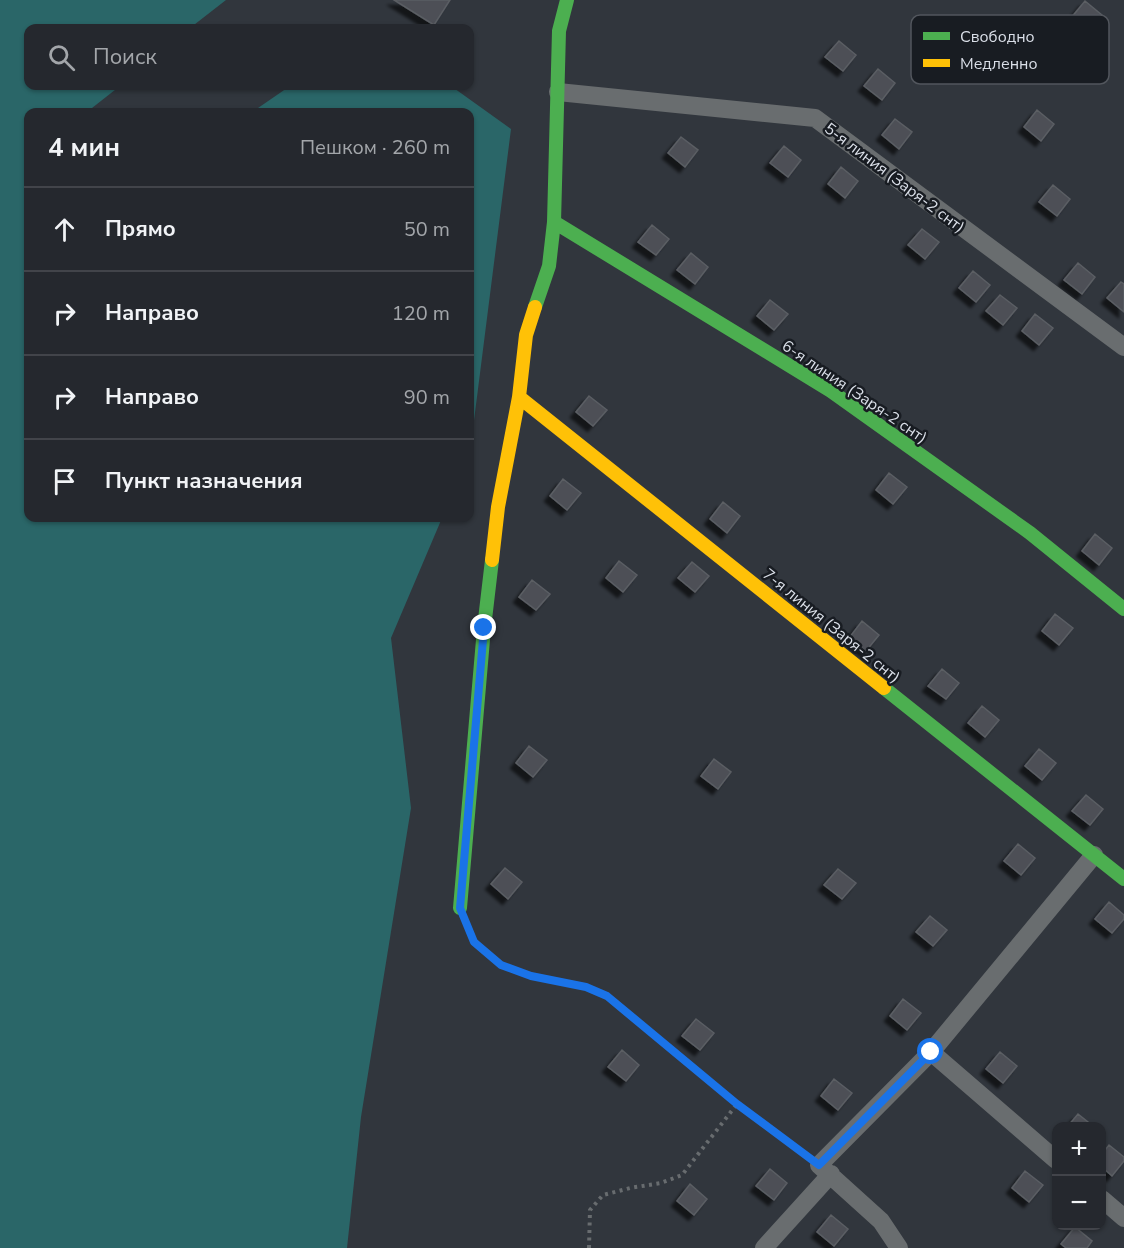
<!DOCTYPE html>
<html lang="ru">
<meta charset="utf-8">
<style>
:root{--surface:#25282e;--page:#2d3036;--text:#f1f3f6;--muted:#a3a6aa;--line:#42444a}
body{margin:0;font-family:"Nunito Sans",sans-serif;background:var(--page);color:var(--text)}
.controls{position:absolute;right:18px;bottom:18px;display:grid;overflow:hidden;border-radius:12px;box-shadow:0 2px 4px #0004}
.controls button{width:54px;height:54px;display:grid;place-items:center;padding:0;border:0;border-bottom:2px solid var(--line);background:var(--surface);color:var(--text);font:30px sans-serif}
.stop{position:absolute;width:18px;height:18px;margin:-14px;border:4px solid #1a73e8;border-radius:50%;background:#fff}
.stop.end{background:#1a73e8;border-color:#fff;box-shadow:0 2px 6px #0008}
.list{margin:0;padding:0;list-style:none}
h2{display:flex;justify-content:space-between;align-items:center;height:78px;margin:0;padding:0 24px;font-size:26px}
h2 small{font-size:20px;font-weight:400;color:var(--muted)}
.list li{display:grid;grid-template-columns:39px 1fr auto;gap:18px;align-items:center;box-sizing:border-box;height:84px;padding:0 24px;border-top:2px solid var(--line)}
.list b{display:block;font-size:22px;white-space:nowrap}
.list em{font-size:20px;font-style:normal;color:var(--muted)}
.icon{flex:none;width:33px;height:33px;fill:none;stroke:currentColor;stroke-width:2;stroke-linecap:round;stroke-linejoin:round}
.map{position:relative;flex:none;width:1124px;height:1248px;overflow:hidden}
.search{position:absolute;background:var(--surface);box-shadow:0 2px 4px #0004;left:24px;top:24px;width:450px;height:66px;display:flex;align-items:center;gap:15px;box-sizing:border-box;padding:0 21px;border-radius:12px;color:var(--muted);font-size:22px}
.panel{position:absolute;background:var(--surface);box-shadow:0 2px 4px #0004;left:24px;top:108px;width:450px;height:414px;border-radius:12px}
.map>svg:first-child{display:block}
.water{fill:#2a6668}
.building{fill:#4d5057;stroke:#5b5e64;stroke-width:1.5;filter:url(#shadow)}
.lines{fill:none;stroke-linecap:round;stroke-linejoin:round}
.path{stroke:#686c6f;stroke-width:4;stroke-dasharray:3 4.5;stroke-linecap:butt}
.street{stroke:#696d6f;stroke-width:18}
.fast{stroke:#4caf50;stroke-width:14}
.slow{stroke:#ffc107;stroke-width:14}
.route{stroke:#1a73e8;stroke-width:8}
.labels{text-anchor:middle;stroke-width:5;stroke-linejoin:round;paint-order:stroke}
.street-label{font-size:16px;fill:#dadfe8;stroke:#181c22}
.key{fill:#181c22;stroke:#52565d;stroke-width:1.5}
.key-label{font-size:16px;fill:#dadfe8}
</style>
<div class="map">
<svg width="1124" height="1248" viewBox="0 0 1124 1248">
<defs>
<filter id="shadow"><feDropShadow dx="-5.5" dy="5.5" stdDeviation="1.5" flood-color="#0009"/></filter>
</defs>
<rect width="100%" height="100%" fill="#31363d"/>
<path class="water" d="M0,0H226L190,28H28V86H120L92,108L97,112H28V518H442L391,638L411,808L361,1117L347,1248H0Z
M290,86H451L511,129L470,452V112H252Z"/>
<path class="building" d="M394,0H450L434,25Z
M1085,1L1102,15L1088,31L1071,18Z
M839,41L856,55L843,71L825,57Z
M878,69L895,83L882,100L864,86Z
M1037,110L1054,124L1041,141L1024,127Z
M895,119L912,132L899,149L882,135Z
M681,137L698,150L685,167L668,153Z
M784,146L801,160L788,177L770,163Z
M841,167L858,181L845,198L828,184Z
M1053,185L1070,199L1057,216L1039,202Z
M652,225L669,239L656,255L638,242Z
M922,229L939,242L925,259L908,245Z
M691,253L708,267L695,284L677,270Z
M1078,263L1095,277L1082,294L1064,280Z
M973,271L990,285L976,302L959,288Z
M1121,282L1124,284V312L1107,298Z
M1000,295L1017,308L1003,325L986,311Z
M770,300L788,314L774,330L757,316Z
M1035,314L1053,328L1039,345L1022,331Z
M589,396L607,410L593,426L576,412Z
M889,473L907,487L893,504L876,490Z
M563,479L581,493L567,510L550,496Z
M723,502L740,516L727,533L710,519Z
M1095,534L1112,548L1099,565L1082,551Z
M619,561L637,575L623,592L606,578Z
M692,562L709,576L695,592L678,578Z
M532,580L550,594L536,610L519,597Z
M1055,614L1073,628L1059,645L1042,631Z
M862,621L879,635L866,651L849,638Z
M942,669L959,683L946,699L928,686Z
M982,706L999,720L985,737L968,723Z
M529,746L547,760L533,777L516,763Z
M1039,749L1056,763L1042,780L1025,766Z
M714,759L731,772L718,789L701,776Z
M1086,795L1103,809L1090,825L1072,811Z
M1018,844L1035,858L1021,875L1004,861Z
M505,868L522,882L508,899L491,884Z
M838,869L856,883L842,899L824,885Z
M1109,902L1124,915V919L1112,933L1095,919Z
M930,916L947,930L933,946L916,932Z
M903,999L921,1013L907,1030L890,1016Z
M696,1019L714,1033L700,1050L682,1036Z
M622,1050L639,1065L626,1081L608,1067Z
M1000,1052L1017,1066L1003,1083L986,1069Z
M834,1079L852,1093L838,1110L821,1096Z
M1078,1114L1093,1126H1068Z
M1109,1145L1124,1157V1161L1112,1176L1102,1167V1154Z
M770,1169L787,1183L774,1200L756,1186Z
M1025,1171L1043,1185L1029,1202L1012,1188Z
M690,1184L707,1199L694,1215L677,1201Z
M831,1215L848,1229L834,1246L817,1232Z
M1075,1227L1092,1241L1087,1248H1066L1061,1244Z"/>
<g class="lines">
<path class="path" d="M469,930C488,976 544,975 586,987C593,989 600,993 607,996L737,1104L804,1154
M589,1248L590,1210L603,1195L630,1188L661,1183L682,1175L737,1104"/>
<path class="street" d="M558,92L815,118L1124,347
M931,1052L1056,1160
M1102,1199L1124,1218
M764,1248L831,1174
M899,1248L881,1221L819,1165L931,1052L1094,855"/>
<path class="fast" d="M554,222L831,391L1030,533L1124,609
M535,307L549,266L554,222L559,31L567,0
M884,688L1124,879
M460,908L484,628L492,560"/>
<path class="slow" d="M519,397L884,688
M492,560L498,507L519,397L526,335L535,307"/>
</g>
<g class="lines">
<path class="route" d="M484,628L460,908L474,942L501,965L531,976L586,987L607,996L737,1104L819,1165L931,1052"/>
</g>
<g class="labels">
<g class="street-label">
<text transform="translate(895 177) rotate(37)" y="6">5-я линия (Заря-2 снт)</text>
<text transform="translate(855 391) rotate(34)" y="6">6-я линия (Заря-2 снт)</text>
<text transform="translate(832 625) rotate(39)" y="6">7-я линия (Заря-2 снт)</text>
</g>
</g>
<rect x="911" y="15" width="198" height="69" rx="9" class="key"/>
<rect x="923" y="32" width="27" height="8" fill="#4caf50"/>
<rect x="923" y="59" width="27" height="8" fill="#ffc107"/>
<g class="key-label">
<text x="960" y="42">Свободно</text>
<text x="960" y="69">Медленно</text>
</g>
</svg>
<div class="controls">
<button>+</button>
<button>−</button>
</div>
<div class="stop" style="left:931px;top:1052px"></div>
<div class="stop end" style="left:484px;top:628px"></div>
<div class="search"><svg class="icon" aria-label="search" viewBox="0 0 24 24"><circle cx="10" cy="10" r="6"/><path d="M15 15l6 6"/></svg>Поиск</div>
<section class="panel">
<h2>4 мин<small>Пешком · 260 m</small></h2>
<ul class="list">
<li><svg class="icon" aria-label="ahead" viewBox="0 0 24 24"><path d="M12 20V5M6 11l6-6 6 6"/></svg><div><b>Прямо</b></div><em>50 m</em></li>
<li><svg class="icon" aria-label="right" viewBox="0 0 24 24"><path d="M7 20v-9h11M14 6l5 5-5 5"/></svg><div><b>Направо</b></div><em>120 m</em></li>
<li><svg class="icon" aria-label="right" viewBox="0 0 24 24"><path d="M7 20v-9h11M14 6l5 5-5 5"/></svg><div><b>Направо</b></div><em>90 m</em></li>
<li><svg class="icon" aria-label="arrive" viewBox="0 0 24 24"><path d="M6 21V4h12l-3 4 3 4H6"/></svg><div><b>Пункт назначения</b></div></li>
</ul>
</section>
</div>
